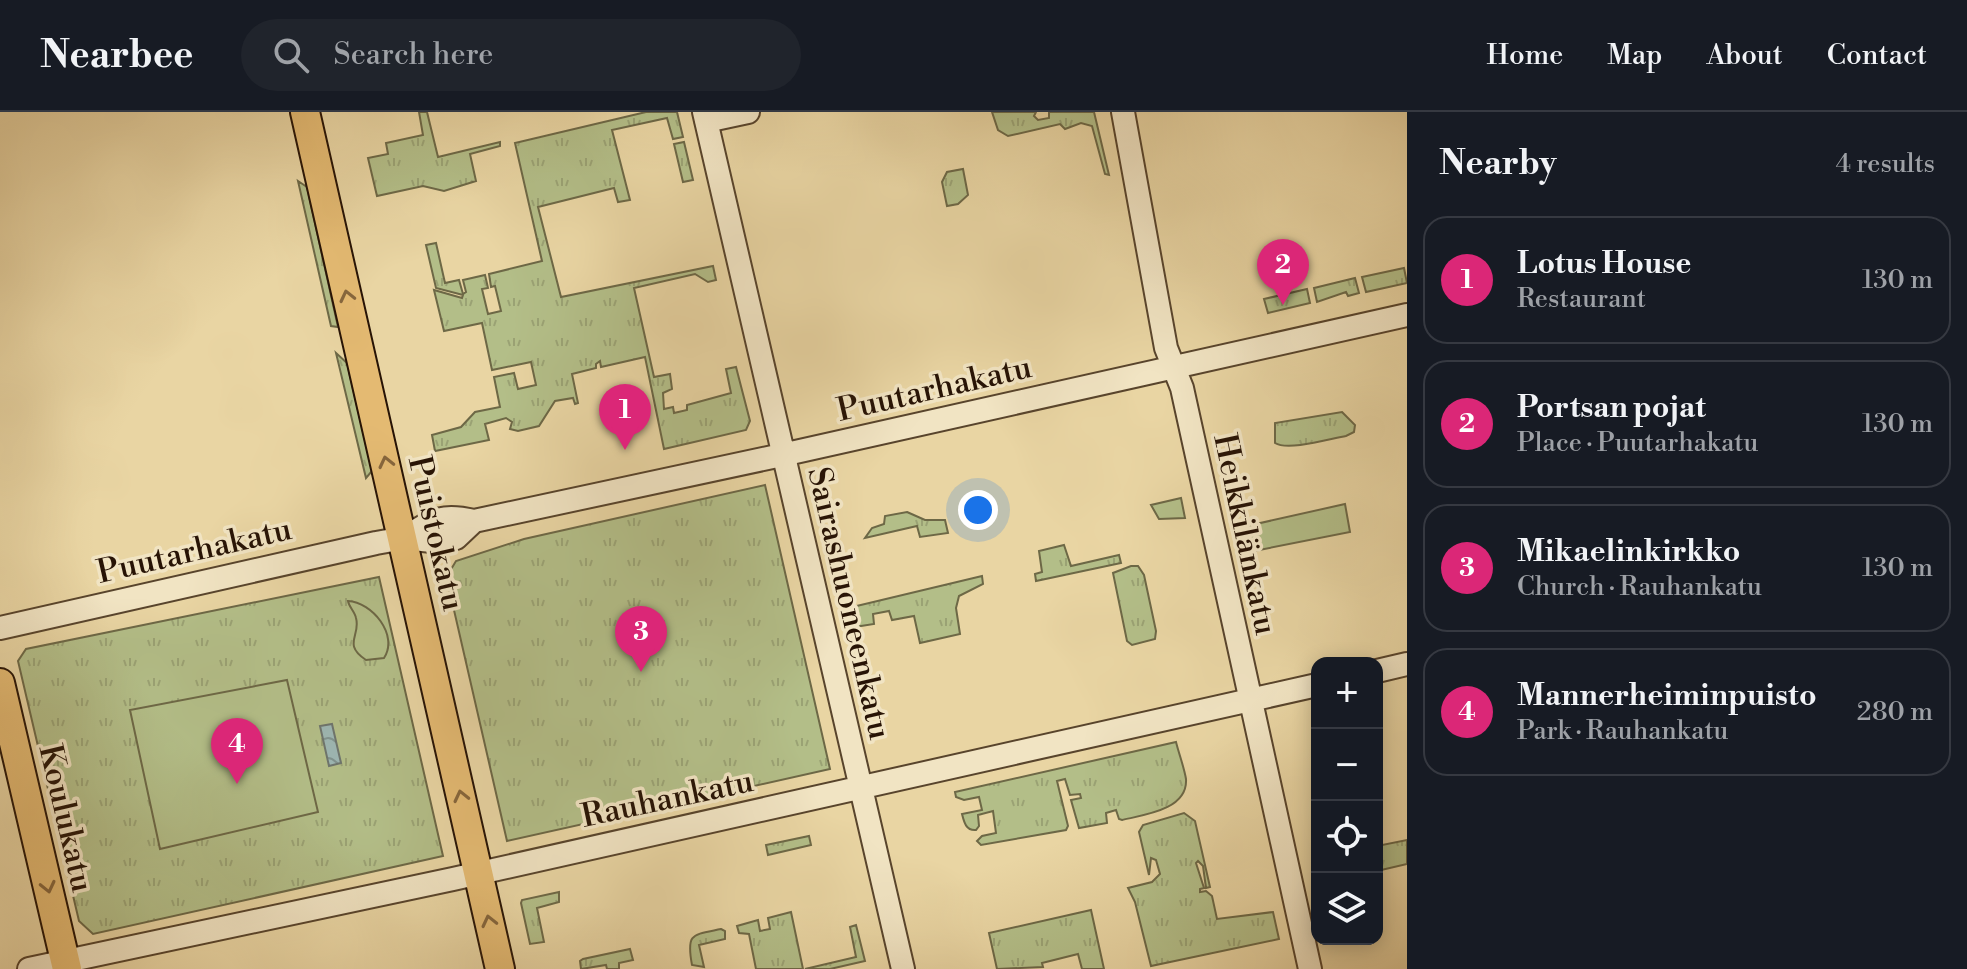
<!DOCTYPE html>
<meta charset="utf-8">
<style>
:root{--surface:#171b24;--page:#20242c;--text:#f1f3f6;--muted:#9ea1a6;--line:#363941;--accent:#db2777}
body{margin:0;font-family:"Libre Bodoni",serif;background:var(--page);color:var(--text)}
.controls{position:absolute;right:24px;bottom:24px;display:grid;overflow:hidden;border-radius:16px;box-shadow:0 4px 20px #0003}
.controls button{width:72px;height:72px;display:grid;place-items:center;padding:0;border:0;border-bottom:2px solid var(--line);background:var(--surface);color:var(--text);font:40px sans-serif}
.you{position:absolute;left:978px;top:398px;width:28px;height:28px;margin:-20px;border:6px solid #fff;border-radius:50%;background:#1a73e8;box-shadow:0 0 0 12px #1a73e833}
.badge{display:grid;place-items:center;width:52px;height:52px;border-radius:50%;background:var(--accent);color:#fff;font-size:26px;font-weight:700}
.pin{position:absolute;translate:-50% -66px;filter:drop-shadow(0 2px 4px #0008)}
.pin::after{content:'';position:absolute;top:42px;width:28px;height:24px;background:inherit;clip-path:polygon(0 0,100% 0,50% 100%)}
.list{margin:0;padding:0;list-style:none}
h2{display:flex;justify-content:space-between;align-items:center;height:104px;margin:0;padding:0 32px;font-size:34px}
h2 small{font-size:26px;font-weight:400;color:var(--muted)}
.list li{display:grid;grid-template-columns:52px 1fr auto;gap:24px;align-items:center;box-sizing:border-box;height:128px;margin:0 16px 16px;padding:0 16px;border:2px solid var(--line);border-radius:24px}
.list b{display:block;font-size:30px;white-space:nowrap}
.list p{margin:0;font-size:26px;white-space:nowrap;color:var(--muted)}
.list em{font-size:26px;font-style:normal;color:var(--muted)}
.icon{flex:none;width:44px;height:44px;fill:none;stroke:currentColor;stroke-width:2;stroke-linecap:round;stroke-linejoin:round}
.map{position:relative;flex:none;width:1407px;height:857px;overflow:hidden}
header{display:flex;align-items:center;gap:48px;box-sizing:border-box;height:112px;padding:0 40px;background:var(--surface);border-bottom:2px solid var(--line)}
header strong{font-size:38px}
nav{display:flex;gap:44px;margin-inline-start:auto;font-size:28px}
.search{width:560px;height:72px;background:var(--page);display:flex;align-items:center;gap:20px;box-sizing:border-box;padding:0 28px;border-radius:44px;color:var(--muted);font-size:30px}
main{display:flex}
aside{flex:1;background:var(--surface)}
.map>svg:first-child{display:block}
.grass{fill:url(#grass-tufts);stroke:#6d6846;stroke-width:2}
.garden{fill:#b3be88;stroke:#6d6846;stroke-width:2}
.water{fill:url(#water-waves);stroke:#6e756d;stroke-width:2}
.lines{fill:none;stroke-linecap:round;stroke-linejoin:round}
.minor-casing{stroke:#58442c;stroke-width:26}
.major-casing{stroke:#271305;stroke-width:32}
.minor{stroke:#f1e4c3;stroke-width:22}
.major{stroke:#e4ba72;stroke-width:28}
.oneway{stroke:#86663c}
.labels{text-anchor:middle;stroke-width:7;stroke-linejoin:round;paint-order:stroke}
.street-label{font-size:32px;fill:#271305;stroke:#f1e4c3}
</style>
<header>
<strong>Nearbee</strong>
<div class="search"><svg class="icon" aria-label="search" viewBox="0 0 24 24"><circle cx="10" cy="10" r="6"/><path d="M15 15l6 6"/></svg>Search here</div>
<nav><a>Home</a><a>Map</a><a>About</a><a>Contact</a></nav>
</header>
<main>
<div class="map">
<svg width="1407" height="857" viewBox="0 0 1407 857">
<defs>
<pattern id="grass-tufts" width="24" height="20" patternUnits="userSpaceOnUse" patternTransform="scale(2)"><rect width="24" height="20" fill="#b3be88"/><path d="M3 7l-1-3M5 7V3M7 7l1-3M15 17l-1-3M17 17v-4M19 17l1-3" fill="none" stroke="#9aa274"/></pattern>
<pattern id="water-waves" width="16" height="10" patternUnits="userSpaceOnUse" patternTransform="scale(2)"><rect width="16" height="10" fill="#9db6b2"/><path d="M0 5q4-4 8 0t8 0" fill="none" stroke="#80938f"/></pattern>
</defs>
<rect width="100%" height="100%" fill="#e9d5a3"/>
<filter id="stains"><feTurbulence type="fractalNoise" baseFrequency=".0025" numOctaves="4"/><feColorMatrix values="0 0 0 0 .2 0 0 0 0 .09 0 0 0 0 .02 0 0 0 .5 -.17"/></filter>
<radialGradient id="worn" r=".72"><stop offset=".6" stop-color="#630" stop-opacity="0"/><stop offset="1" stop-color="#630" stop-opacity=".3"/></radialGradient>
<path class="grass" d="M419,0H427L438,45L500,30V34L470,42L476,69L444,79L423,74L377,84L368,46L388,42L386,31L423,23Z
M646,0H677L683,25L673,27L667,6L612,18L630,88L618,90L614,76L538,95L561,185L713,154L716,168L708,170L695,162L634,176L654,265L670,262L672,277L663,281L664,297L673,295L674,301L687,298V293L731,281L726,257L736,255L750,309L746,318L664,337L645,245L601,255L600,249L596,252V256L572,262L578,291L575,292L573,286L555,289L539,314L518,319L510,317L512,310L506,306L485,312L489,328L435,339L432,323L461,315L475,300L500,295L494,265L514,261L518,277L536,273L531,250L492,258L482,211L444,219L434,178L462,186L463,183L436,176L426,133L436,131L445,171L459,168L463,182L466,180L463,168L485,163L488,176L482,177L488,202L501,199L495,174L491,175L489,162L542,149L515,31Z
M992,0H1036L1034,4L1038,8L1049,6V0H1094L1109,63L1105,62L1092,14L1081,11L1065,17L1060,12L1008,24L998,18Z
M684,30L693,68L683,70L674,32Z
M963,57L968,83L958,92L947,94L942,70L947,60Z
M298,69L307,75L338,215L331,214Z
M1404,156L1407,171L1366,180L1362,165Z
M1355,166L1359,181L1348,184L1346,180L1317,190L1314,176Z
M1307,177L1310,191L1268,201L1264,187Z
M336,241L347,251L372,359L366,366Z
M1342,300L1355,313L1354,320L1346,324C1329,327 1288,339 1275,331V311Z
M765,373L830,657L507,729L448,472L450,459L456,449L524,427Z
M907,400L925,408H945L948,421L920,425L917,414L865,426L872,416L884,412L885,404Z
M1064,433L1071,454L1119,443L1121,451L1036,469L1035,462L1042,460L1039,439Z
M1131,454H1138L1144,463L1156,519L1155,527L1132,533L1127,529L1113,461Z
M982,464L983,472L959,484L956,496L960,522L920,531L914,504L892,508L889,499L873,502L874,512L848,516L844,497Z
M379,465L443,744L93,822L79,809L18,549L26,537Z
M1176,630C1179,642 1184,655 1186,667C1188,698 1143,703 1122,708L1119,707L1116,698L1106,701L1107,711L1079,716L1071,688L1081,686L1080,682L1070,683L1065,667L1057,669L1068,714L1066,718L981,733L977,729L982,724L996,721L993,699L978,703L979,714L976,718C966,719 964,710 962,702L982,698L979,685L964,688L956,685L955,680Z
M1184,701L1195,709L1210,775L1206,776L1203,754L1198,749L1196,751L1204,776L1200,777V780L1206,779L1212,784L1217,807L1273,800L1279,827L1151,854L1135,790L1128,776L1152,770L1160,762L1156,748L1151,746L1149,763L1139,720L1143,713Z
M809,724L811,733L768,743L766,733Z
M1407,728V752L1377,759V734Z
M559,780V790L537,796L544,830L530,832L521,791L522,788Z
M1091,798L1104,857H1082L1078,842L1042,851L1043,855L997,857L989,821Z
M791,800L803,857H756L749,822L739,821L737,814L758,808L760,819L770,817L768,806Z
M856,813L865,849L830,857H805L856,845L850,815Z
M721,817L725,819V827L699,833L704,855L692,853C686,821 692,823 721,817Z
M630,837L633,848L619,851V857H607L606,853L581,857L580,849L583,847Z"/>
<path class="garden" d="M1181,386L1185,406L1159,407L1151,393Z
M1345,392L1350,420L1244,441L1238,416Z
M348,489C372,490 399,523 384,546L366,548C342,532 361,524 356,506C355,500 349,495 348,489Z
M287,568L318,700L160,737L130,598Z"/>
<path class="water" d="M332,612L341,651L329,654L320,614Z"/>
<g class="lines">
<defs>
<path id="minor" d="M704,0L903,857
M1123,0L1166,236L1182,276L1310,857
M706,9L748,0
M404,426C432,409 440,401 474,409L782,343L1407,203
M0,516L376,431L404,426L441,430L456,426L474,409
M1377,559L1407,552
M29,857L453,767L1317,573"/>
<path id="major" d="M305,0L500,857
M0,571L67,857"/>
</defs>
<use href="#minor" class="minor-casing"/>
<use href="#major" class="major-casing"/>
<use href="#minor" class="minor"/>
<use href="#major" class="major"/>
</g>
<defs><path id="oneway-chevron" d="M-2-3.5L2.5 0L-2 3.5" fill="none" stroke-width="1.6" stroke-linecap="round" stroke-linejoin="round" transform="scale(2)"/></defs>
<g class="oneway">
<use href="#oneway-chevron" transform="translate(347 184) rotate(-103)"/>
<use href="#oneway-chevron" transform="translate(386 350) rotate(-103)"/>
<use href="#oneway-chevron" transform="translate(461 684) rotate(-103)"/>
<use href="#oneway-chevron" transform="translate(48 775) rotate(77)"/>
<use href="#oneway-chevron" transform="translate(489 809) rotate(-103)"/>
</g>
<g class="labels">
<g class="street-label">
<text transform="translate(934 276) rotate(-13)" y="11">Puutarhakatu</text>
<text transform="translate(437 421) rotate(77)" y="11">Puistokatu</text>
<text transform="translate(1246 422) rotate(78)" y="11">Heikkilänkatu</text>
<text transform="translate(194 438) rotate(-13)" y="11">Puutarhakatu</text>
<text transform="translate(850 491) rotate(77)" y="11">Sairashuoneenkatu</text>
<text transform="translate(667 686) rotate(-12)" y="11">Rauhankatu</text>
<text transform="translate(67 706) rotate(77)" y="11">Koulukatu</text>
</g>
</g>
<rect width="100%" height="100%" filter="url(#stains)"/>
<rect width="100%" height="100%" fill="url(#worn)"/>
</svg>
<div class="controls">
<button>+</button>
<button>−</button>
<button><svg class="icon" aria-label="locate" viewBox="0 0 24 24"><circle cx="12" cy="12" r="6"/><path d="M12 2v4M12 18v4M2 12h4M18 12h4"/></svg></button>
<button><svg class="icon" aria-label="layers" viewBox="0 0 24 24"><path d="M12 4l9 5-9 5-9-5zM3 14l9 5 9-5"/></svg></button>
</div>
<div class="you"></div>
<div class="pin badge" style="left:625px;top:338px">1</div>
<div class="pin badge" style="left:1283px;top:193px">2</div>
<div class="pin badge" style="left:641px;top:560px">3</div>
<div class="pin badge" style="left:237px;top:672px">4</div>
</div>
<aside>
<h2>Nearby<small>4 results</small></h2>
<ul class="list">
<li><span class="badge">1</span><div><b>Lotus House</b><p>Restaurant</p></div><em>130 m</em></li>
<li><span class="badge">2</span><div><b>Portsan pojat</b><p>Place · Puutarhakatu</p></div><em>130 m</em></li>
<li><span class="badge">3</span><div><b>Mikaelinkirkko</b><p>Church · Rauhankatu</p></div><em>130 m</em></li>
<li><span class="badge">4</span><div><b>Mannerheiminpuisto</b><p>Park · Rauhankatu</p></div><em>280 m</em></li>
</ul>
</aside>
</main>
